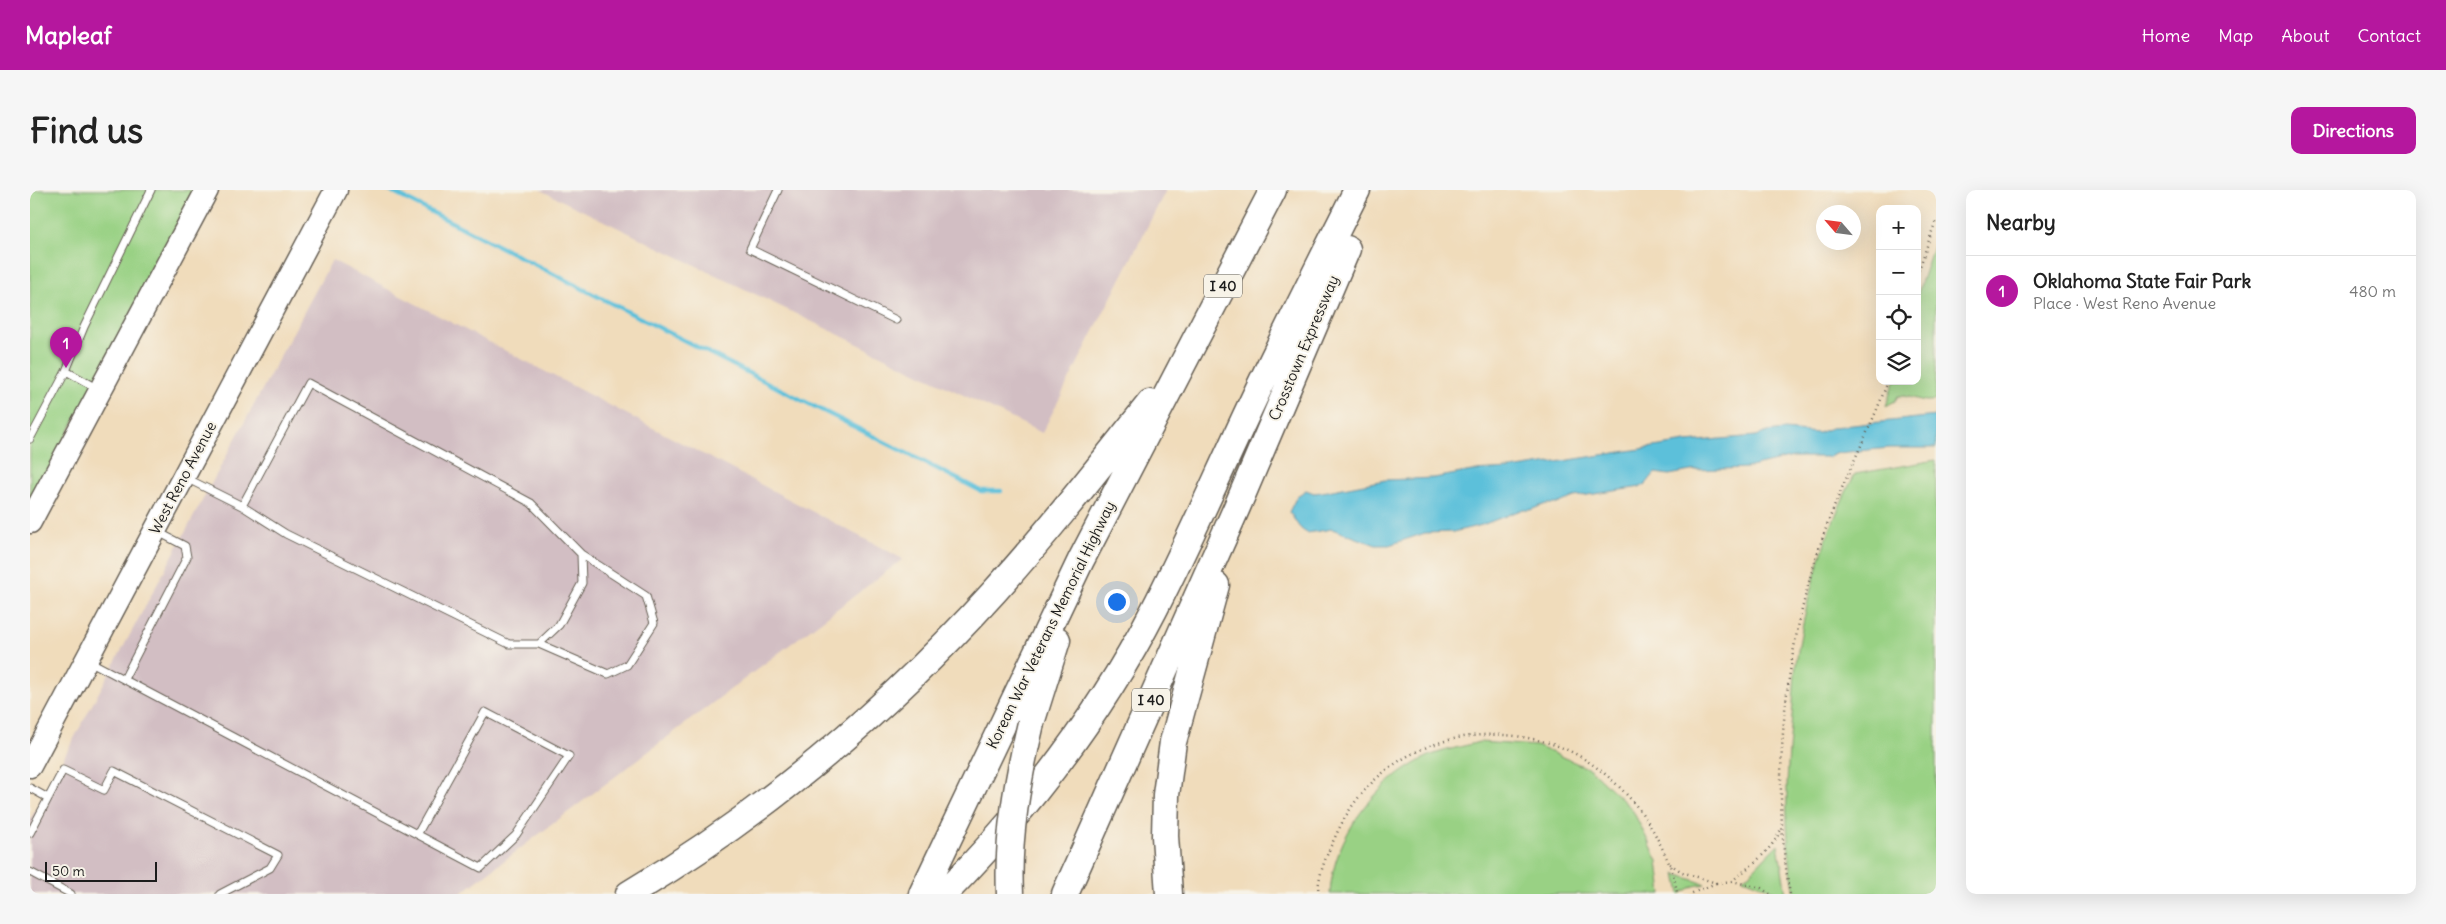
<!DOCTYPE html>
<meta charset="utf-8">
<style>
:root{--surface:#fff;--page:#f6f6f6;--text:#222;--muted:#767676;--line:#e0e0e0;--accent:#b5179e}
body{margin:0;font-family:Delius,sans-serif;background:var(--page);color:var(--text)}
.controls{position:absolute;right:15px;top:15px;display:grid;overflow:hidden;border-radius:10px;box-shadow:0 5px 20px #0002}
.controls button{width:45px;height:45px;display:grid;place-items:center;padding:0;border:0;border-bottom:1px solid var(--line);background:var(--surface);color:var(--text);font:25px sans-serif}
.compass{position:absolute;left:1786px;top:15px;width:45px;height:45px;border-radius:50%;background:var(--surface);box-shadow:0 5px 20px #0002;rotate:298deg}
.scale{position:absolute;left:15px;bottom:12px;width:112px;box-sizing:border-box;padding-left:5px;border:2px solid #1c1c1c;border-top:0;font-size:14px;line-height:18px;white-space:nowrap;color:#1c1c1c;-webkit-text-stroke:4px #f7f3e8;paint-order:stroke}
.you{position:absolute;left:1086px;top:411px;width:18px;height:18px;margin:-12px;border:4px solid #fff;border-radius:50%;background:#1a73e8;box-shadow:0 0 0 8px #1a73e833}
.badge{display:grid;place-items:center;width:32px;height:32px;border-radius:50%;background:var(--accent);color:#fff;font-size:16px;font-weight:700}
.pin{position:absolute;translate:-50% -41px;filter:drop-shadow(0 1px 2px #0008)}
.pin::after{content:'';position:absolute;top:26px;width:18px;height:15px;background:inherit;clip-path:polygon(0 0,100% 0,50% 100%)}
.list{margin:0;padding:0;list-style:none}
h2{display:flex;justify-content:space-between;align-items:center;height:65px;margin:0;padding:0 20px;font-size:21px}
h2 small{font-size:16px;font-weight:400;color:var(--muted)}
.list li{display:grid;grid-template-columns:32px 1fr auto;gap:15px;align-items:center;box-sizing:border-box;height:70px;padding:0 20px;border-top:1px solid var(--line)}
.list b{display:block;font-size:19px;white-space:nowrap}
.list p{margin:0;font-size:16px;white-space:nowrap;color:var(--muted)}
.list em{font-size:16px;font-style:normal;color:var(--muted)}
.icon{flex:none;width:28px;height:28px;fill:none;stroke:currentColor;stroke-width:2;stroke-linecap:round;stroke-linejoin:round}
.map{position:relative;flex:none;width:1906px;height:704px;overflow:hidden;border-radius:10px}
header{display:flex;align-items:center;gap:30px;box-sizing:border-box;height:70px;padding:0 25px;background:var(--accent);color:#fff}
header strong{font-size:24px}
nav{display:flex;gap:28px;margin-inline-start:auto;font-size:18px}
.intro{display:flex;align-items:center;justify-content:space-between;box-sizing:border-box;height:120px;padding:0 30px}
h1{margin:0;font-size:35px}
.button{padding:12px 22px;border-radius:10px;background:var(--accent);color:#fff;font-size:18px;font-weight:700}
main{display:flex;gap:30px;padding:0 30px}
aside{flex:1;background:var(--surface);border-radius:10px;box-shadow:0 5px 20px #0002}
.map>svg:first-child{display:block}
.industrial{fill:#d2bec3}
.green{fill:#99d184;stroke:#5a7650}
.water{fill:#5cc0da;stroke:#3c6e7b}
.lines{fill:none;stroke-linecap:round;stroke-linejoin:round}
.stream{stroke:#5cc0da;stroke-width:4.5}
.lane-casing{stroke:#665f54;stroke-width:9}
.primary-casing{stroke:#665f54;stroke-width:25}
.highway-casing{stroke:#665f54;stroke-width:29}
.path{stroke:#665f54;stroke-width:2.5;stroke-dasharray:1 4;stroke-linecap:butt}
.lane{stroke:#fff;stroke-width:7}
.primary{stroke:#fff;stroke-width:22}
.highway{stroke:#fff;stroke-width:26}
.highway-bridge-casing{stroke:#665f54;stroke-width:29;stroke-linecap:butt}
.highway-bridge{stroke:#fff;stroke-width:26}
.labels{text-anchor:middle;stroke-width:4;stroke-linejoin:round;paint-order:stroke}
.shield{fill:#f7f3e8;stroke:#5e5c59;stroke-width:1}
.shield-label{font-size:14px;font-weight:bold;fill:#1c1c1c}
.street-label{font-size:15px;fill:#1c1c1c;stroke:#f7f3e8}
</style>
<header>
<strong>Mapleaf</strong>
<nav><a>Home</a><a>Map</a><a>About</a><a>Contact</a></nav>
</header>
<div class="intro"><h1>Find us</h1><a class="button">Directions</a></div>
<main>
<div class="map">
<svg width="1906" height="704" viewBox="0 0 1906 704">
<rect width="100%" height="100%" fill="#f7f3e8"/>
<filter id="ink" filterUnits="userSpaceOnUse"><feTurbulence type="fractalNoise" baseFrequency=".02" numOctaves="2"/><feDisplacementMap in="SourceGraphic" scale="10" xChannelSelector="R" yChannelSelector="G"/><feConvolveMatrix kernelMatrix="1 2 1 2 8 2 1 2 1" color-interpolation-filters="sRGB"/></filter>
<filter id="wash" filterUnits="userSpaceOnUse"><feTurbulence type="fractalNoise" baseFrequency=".0096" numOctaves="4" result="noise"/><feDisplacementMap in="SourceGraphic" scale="20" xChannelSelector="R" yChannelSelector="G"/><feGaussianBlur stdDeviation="1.12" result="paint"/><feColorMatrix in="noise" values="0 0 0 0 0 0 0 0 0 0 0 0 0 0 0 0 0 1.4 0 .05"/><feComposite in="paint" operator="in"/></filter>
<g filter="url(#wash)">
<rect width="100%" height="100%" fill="#f0dcbb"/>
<path class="industrial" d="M510,0H1136L1012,243Z
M302,70L873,369L430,704H0V630Z"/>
<path class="green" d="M0,0H167L0,314Z
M1906,47V210C1892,214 1882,205 1868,206L1865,211L1856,216L1864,191H1887V106Z
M1906,270V704H1765C1753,641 1756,589 1762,526C1764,504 1764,482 1768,461C1778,400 1796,339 1825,284Z
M1449,552L1507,556L1560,579L1602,619L1628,671L1632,704H1300C1303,646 1346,591 1397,567C1412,560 1432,557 1449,552Z
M1748,654L1756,704C1744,704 1727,691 1712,688L1720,683Z
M1646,684L1675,694L1664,696L1650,704Z"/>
<path class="water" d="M1906,226V258H1859L1808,263L1799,267H1763L1716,278L1666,280L1639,285L1625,283L1616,294L1611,297L1544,307L1527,314H1516L1500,320H1491L1452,335L1423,342L1395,343L1359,355H1346L1302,339L1277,343C1267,338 1266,330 1259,322L1267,306L1276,300L1284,303L1292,302L1355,290L1404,288L1442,281L1481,279L1656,252L1726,246L1738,242L1754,240L1788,243L1804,237Z"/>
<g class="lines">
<path class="stream" d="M358,0L951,301H971"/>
</g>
</g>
<g filter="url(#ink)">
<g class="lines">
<defs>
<path id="lane" d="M748,0L720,59L866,130
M36,181L54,137L121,0
M0,249L36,181L68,199
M156,288L212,316L278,193L501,313L551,364L552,393L529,435L509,454H479L256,344L212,316
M509,454L578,484L597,475L624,433L616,406L551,364
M59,471L451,678L486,645L539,566L455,522L388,643
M94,489L157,367L155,356L128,342
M0,598L18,608
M0,643L33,580L74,600L84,581L248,665L240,678L190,704
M0,682L41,704"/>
<path id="primary" d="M0,332L177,0
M0,576L306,0"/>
<path id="highway" d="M1001,533L1027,450
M599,704C735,623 858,519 964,402C1019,341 1069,277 1120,213
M892,704L1051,370L1243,0
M914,704C997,620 1070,525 1124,420C1161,348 1193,273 1228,200C1260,133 1294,66 1327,0
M1035,704L1207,317L1317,59
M1139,704L1135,646L1136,605L1143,552L1186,395"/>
</defs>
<use href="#lane" class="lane-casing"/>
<use href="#primary" class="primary-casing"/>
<use href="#highway" class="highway-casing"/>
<path class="path" d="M1887,85L1906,30
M1640,674L1652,682L1686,693L1660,704
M1686,693L1702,691
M1288,704C1288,683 1298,662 1307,643C1345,559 1439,526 1525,555C1566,569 1605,607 1625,644C1635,664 1645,682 1647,704
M1740,704L1731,698L1702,691C1720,676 1742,661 1751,639
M1760,704C1739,588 1756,449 1796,338C1814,288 1840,241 1858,191"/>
<use href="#lane" class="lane"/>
<use href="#primary" class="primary"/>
<use href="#highway" class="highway"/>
<defs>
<path id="highway-bridge" d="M980,704C977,647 988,588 1001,533"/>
</defs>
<use href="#highway-bridge" class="highway-bridge-casing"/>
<use href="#highway-bridge" class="highway-bridge"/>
</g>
</g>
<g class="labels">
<g class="shield">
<rect x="1174" y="84.5" width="38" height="23" rx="4"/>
<rect x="1102" y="498.5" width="38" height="23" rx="4"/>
</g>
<g class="shield-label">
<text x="1193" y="101">I 40</text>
<text x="1121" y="515">I 40</text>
</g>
<g class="street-label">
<text transform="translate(1274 158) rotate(-67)" y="5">Crosstown Expressway</text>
<text transform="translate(153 288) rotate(-62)" y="5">West Reno Avenue</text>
<text transform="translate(1021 435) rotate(-64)" y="5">Korean War Veterans Memorial Highway</text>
</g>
</g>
</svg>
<div class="controls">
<button>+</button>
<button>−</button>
<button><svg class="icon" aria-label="locate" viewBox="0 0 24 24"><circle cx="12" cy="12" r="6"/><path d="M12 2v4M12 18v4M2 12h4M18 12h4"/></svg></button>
<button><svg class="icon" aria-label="layers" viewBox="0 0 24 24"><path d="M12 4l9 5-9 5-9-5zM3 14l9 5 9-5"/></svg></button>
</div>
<svg class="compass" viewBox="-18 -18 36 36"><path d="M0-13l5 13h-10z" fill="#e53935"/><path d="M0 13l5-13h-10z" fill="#767676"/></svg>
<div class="scale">50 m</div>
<div class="you"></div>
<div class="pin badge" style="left:36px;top:178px">1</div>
</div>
<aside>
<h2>Nearby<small></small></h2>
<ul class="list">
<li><span class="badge">1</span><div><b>Oklahoma State Fair Park</b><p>Place · West Reno Avenue</p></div><em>480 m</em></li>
</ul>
</aside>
</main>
